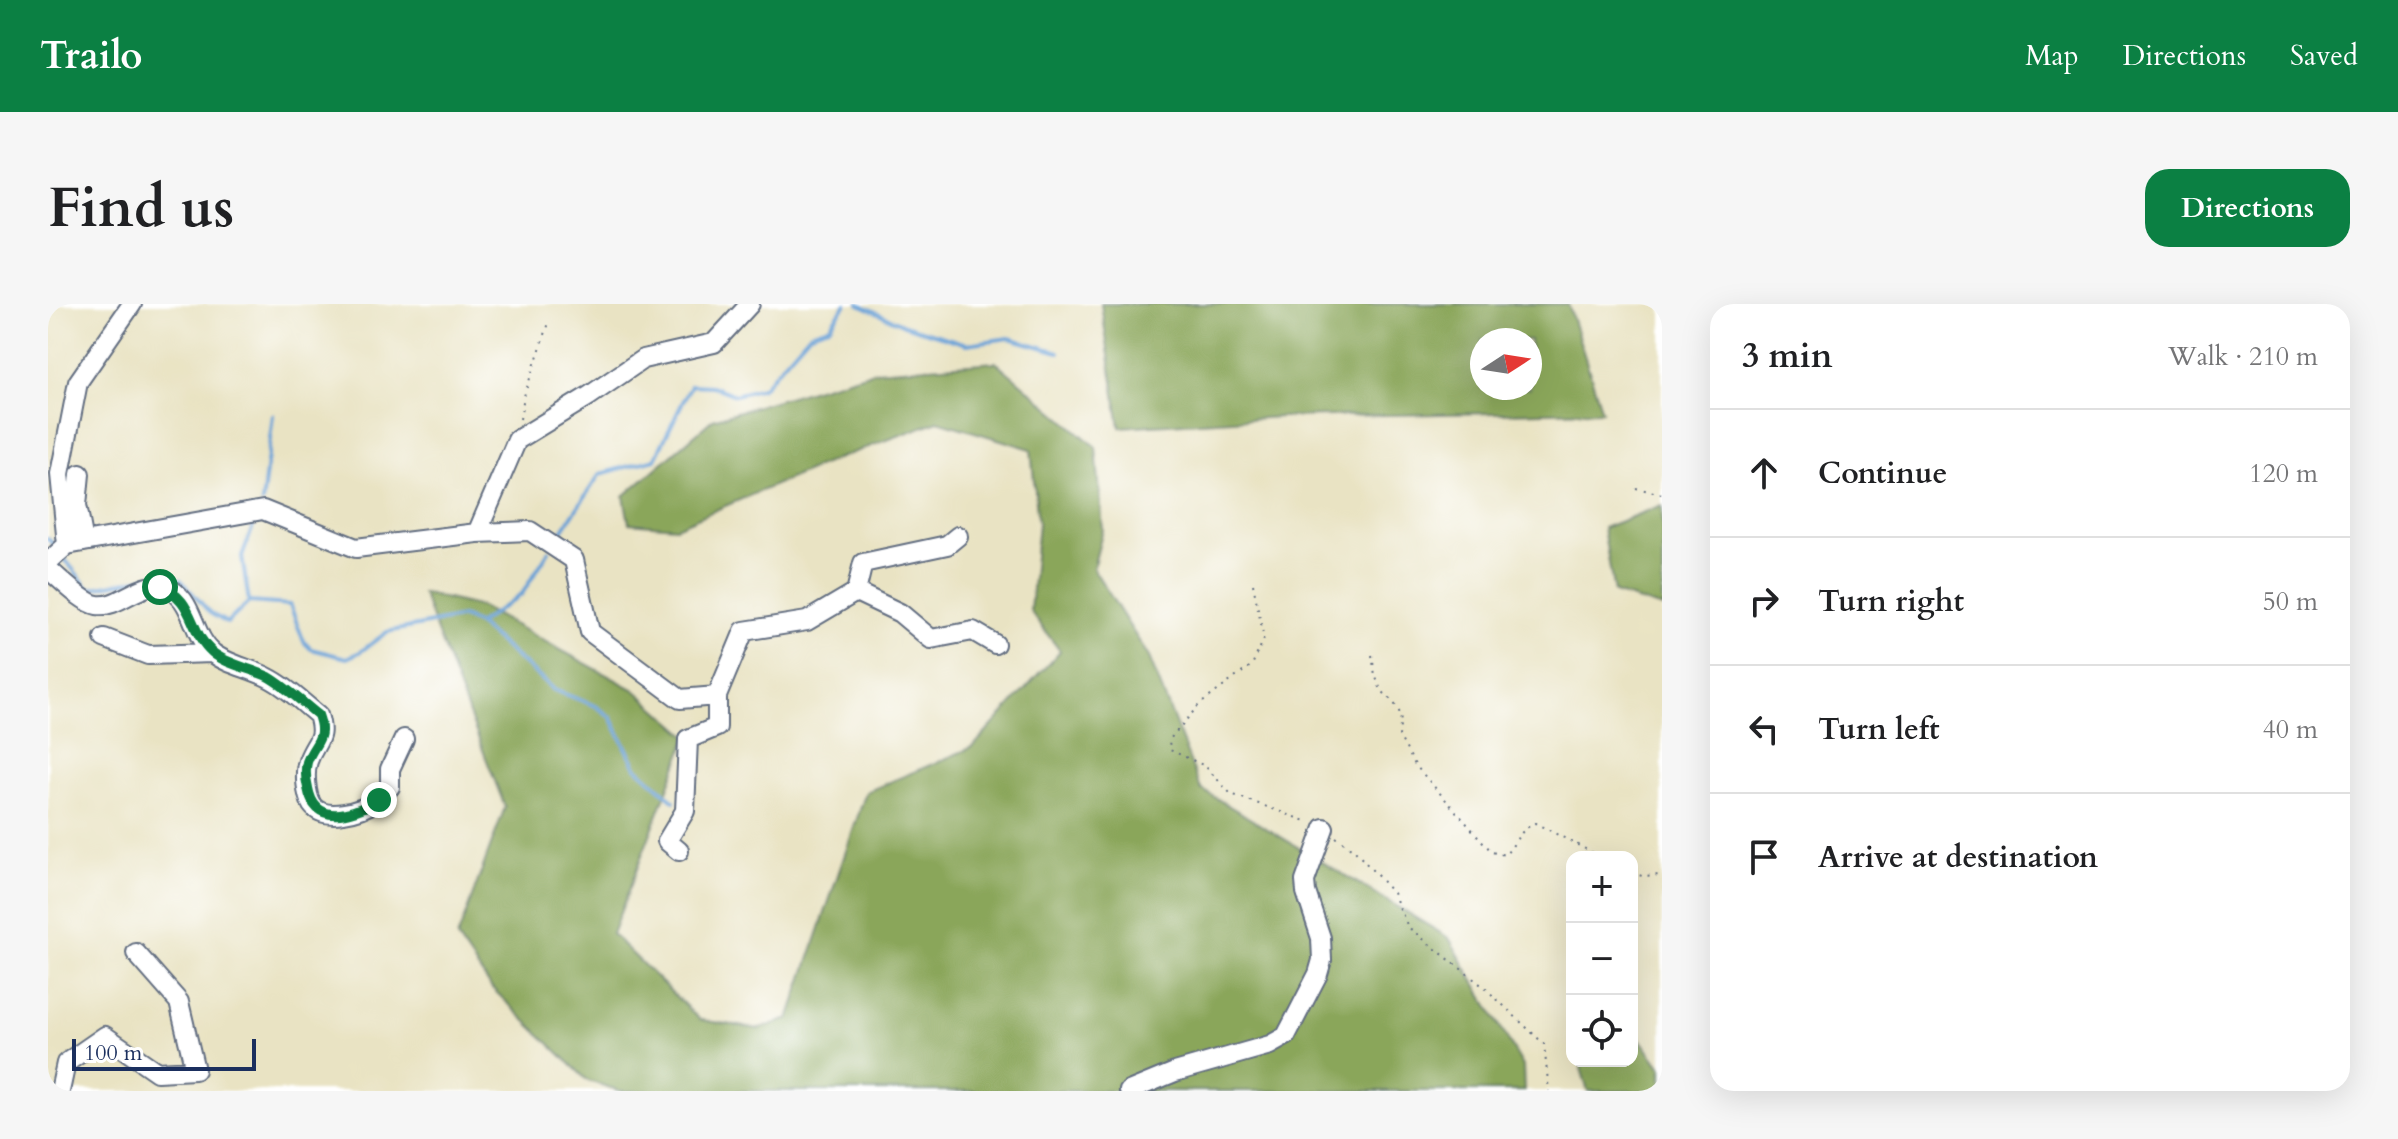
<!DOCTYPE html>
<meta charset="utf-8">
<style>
:root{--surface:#fff;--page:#f6f6f6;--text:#202124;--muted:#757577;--line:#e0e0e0;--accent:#0b8043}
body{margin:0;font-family:Cardo,serif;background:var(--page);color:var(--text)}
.controls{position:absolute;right:24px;bottom:24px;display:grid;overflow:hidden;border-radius:16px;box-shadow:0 8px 32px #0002}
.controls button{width:72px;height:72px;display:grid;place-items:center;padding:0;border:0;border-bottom:2px solid var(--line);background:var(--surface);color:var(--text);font:40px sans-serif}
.compass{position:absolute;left:1422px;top:24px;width:72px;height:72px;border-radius:50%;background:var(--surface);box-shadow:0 8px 32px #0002;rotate:78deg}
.scale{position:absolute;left:24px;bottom:20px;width:184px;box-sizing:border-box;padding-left:8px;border:4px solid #1b2f5e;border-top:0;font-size:22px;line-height:28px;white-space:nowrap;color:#1b2f5e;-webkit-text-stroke:6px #fff;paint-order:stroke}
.stop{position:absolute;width:24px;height:24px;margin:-18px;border:6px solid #0b8043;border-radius:50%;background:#fff}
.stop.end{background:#0b8043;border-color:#fff;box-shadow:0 2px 8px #0008}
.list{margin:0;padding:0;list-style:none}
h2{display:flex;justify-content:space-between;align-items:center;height:104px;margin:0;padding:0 32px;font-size:34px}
h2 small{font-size:26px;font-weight:400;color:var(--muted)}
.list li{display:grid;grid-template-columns:52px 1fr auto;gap:24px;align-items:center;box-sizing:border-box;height:128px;padding:0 32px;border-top:2px solid var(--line)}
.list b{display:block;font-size:30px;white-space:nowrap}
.list em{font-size:26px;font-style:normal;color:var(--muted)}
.icon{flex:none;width:44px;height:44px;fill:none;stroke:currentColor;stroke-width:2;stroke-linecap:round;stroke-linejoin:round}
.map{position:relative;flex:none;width:1614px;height:787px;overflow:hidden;border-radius:24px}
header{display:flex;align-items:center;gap:48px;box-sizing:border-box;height:112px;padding:0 40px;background:var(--accent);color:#fff}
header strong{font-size:38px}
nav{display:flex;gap:44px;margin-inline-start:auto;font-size:28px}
.intro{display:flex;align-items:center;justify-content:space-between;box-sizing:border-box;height:192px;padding:0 48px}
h1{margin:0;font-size:56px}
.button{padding:20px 36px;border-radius:24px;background:var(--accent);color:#fff;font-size:28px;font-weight:700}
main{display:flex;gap:48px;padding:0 48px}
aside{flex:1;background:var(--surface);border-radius:24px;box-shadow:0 8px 32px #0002}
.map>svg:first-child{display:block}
.forest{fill:#8aa65a;stroke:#526a5c;stroke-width:2;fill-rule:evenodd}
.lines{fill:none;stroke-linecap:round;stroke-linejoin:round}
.stream{stroke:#67a0d6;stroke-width:4}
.minor-casing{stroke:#636e81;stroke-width:22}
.path{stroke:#636e81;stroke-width:2;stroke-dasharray:2 6;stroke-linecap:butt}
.minor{stroke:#fff;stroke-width:18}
.route{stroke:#0b8043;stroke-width:10}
</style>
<header>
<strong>Trailo</strong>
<nav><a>Map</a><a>Directions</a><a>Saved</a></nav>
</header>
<div class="intro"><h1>Find us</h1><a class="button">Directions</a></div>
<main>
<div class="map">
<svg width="1614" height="787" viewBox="0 0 1614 787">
<rect width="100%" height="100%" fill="#fff"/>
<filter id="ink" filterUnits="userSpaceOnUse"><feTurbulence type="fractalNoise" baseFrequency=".0125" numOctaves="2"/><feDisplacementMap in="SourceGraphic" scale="16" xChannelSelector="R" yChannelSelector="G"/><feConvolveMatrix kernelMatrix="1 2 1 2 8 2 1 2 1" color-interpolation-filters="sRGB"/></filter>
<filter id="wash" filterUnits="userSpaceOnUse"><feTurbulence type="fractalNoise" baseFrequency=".006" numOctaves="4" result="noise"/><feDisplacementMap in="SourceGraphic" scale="32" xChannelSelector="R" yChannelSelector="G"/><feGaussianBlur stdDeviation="1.8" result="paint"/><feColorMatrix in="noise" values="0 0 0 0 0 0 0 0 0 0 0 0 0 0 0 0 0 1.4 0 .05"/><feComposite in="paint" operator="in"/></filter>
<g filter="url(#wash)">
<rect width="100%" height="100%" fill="#e9e3c3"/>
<path class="forest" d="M1053,0H1520L1554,107L1233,113L1072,123ZM1482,36V84H1434V36Z
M948,58L1048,143L1055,226L1045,264L1101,353L1153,485L1401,634L1475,762L1476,787H573L540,777L443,683L409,634L457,503L374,289L433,303L587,386L640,432L564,630L652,716L711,725L741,715L818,488L925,443L1012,347L982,307L990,219L983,145L890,117L783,157L628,223L581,219L576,192L665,115L827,67Z
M1614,201V304L1566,289L1555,224Z
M1584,724L1614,765V787H1540L1533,764L1537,757H1584Z"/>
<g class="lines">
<path class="stream" d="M811,0L856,21L919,40L961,34L1011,48
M214,199L225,111
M0,234L7,243
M508,236L552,170L607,155L643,81L664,82L687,91L714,84L762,29L781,23L798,0
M15,253L41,285L105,272L133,276L162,309L179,319L201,298L242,301L256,338L263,345L299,354L312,348L339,328L415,313L430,320L474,290L501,247
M201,298L194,253L209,211
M430,320L506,386L548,402L563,413L588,463L626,497"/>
</g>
</g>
<g filter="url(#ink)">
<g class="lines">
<defs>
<path id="minor" d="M32,170L29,201L36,238
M429,229L469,136L541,92L595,55L666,39L702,0
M19,241L215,206L308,244L429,229L482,227L526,256L542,328L632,395L669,392L696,327L759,317L808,288L852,309L883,335L925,327L947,340
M0,258L19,241L12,170L30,78L84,0
M0,265C12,275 35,299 49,301C74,305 96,269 125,287C146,300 145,333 165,349C178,360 205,365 221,374C239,383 255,399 270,411C278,436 267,437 260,457C256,468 258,491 264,501C276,518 314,507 328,497C333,493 337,488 342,483V465L356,435
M808,288L815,259L899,241L910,232
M56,334L100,351L165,349
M631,547L619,537L637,507L640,435L669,423V392
M12,787L18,759L57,732L109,768L147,766L131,698L88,649
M1081,787L1127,768L1222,741L1238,732L1270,670L1274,656L1273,634L1258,588L1257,577L1276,524"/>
</defs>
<use href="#minor" class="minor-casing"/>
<path class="path" d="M472,115L476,92L502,16
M1588,184L1614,190
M1205,280L1216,335L1204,361L1151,401L1121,436L1122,446L1157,462L1183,490L1261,518
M1324,351L1327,371L1333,386L1346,399L1353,411L1351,432L1367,461L1444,548L1457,551C1470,537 1469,528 1487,519L1553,553
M1288,533L1307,547L1345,589L1360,623L1436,683L1496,740L1501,787
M1584,569L1594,572L1614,571"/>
<use href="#minor" class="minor"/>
</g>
</g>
<g class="lines" filter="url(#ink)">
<path class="route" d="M112,283C147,294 140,327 164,348C177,360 205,365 221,373C238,383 255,399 270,411C279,436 266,438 259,458C257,466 258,476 260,484C267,524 304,510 331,496"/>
</g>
</svg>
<div class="controls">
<button>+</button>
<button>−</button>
<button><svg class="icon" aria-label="locate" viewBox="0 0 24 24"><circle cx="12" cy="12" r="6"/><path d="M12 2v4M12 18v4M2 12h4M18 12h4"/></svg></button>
</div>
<svg class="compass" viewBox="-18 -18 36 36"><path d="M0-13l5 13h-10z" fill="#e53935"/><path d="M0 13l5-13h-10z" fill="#757577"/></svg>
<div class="scale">100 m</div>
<div class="stop" style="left:112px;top:283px"></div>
<div class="stop end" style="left:331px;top:496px"></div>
</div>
<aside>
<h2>3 min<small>Walk · 210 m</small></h2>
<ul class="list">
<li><svg class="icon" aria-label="ahead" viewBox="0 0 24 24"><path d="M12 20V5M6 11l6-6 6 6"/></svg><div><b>Continue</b></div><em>120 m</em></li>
<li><svg class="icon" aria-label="right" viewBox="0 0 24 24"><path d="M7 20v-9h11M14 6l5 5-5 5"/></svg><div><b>Turn right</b></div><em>50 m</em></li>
<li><svg class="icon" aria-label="left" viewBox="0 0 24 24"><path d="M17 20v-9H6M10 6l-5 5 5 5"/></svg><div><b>Turn left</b></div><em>40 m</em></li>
<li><svg class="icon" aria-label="arrive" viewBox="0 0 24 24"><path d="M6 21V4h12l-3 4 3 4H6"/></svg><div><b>Arrive at destination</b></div></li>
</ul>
</aside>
</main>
